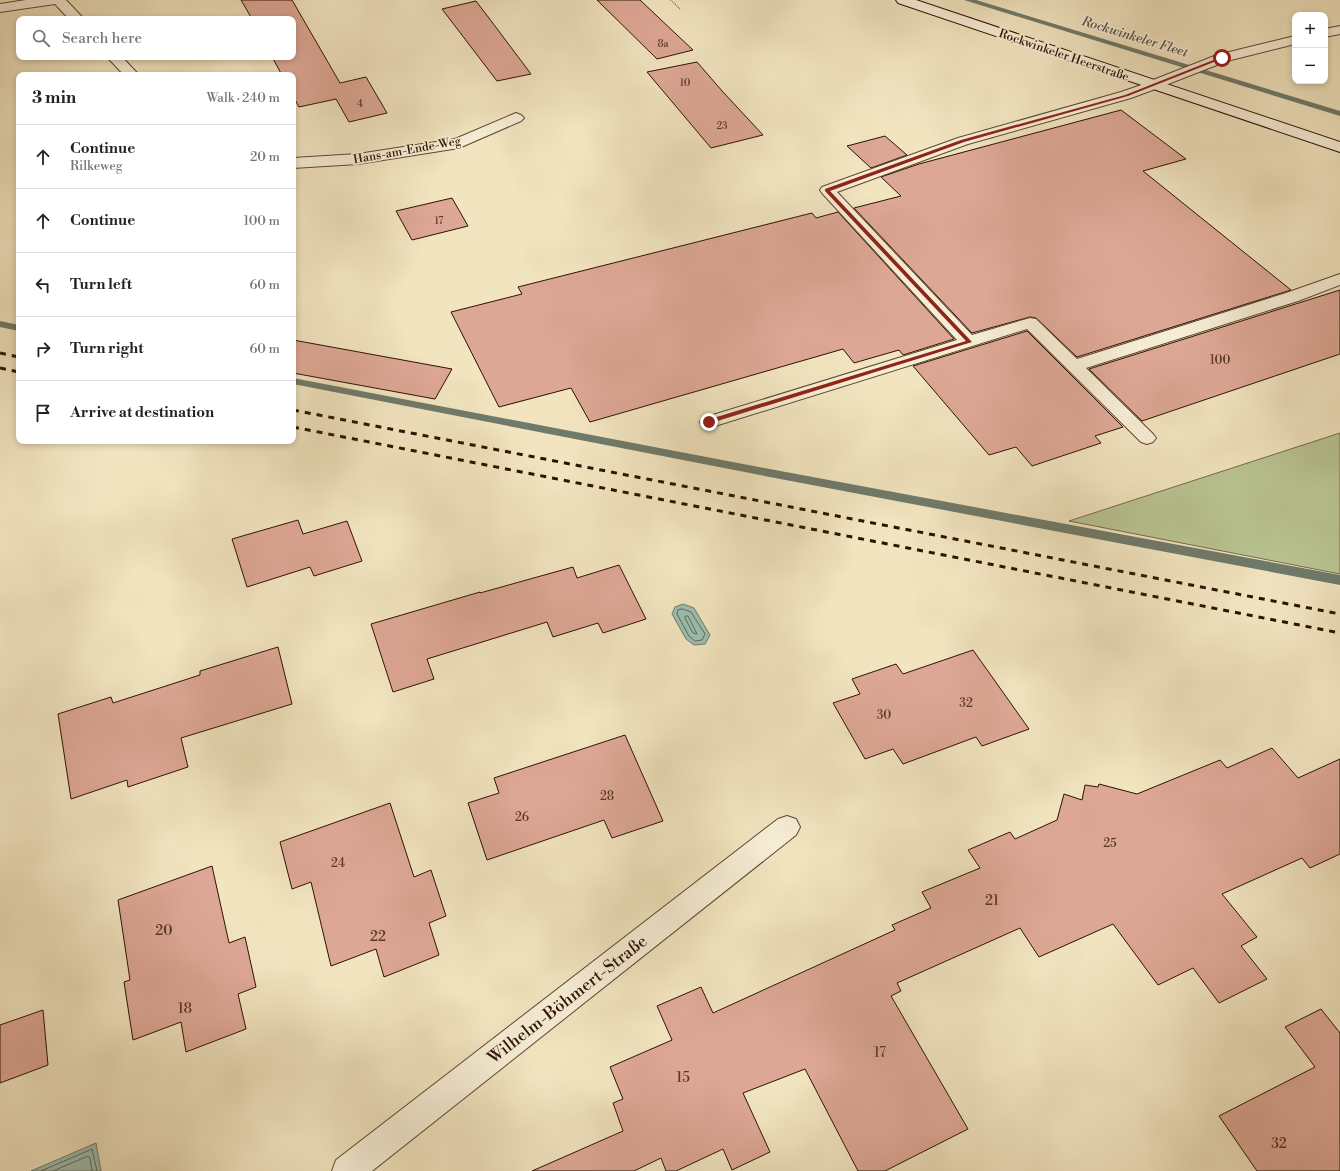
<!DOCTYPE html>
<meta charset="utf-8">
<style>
:root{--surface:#fff;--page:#f6f6f6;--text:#222;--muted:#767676;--line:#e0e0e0}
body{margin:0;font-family:"Libre Bodoni",serif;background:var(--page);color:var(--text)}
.controls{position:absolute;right:12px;top:12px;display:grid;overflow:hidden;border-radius:8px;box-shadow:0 2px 6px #0003}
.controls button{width:36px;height:36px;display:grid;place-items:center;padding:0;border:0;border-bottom:1px solid var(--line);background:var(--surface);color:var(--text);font:20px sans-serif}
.stop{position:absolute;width:12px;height:12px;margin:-9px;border:3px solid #8f2418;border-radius:50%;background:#fff}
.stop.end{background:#8f2418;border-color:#fff;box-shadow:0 1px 4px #0008}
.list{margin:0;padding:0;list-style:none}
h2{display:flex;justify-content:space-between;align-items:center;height:52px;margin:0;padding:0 16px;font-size:17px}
h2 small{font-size:13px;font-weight:400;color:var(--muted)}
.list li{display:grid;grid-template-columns:26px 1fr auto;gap:12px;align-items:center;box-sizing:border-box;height:64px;padding:0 16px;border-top:1px solid var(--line)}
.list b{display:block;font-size:15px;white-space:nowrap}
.list p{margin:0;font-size:13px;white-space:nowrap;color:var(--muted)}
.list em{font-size:13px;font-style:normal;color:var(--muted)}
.icon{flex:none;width:22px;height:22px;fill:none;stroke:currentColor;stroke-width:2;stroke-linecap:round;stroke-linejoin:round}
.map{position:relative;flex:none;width:1340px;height:1171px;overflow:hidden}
.search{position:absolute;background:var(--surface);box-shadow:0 2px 6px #0003;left:16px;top:16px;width:280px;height:44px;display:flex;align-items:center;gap:10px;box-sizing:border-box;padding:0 14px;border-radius:8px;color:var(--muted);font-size:15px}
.panel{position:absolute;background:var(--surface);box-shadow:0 2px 6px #0003;left:16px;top:72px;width:280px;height:372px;border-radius:8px}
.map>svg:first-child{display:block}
.green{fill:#b9c492;stroke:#736b49}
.water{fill:#9bbfb1;stroke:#6f7a6a}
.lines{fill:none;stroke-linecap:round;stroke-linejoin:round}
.shore{stroke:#646858;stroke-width:1}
.stream{fill:#6f7a6a;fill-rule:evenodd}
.building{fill:#dda795;stroke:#2d1200}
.lane-casing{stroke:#5e4630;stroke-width:2}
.street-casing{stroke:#5e4630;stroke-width:2}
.secondary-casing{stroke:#2d1200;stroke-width:2}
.path{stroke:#2d1200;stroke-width:1.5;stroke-dasharray:0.5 1.5;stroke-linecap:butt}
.lane{fill:#f6edd5;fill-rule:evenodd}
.street{fill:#f6edd5;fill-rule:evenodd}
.secondary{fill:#f6edd5;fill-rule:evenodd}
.rail{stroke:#2d1200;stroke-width:3;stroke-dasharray:6 6;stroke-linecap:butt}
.route{fill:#8f2418}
.labels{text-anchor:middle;stroke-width:3.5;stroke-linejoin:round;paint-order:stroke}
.far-number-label{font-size:10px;fill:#593725}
.far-street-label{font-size:12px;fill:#2d1200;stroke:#f6edd5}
.number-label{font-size:12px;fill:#593725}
.far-water-label{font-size:13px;font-style:italic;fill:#544f3e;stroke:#f6edd5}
.near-number-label{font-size:14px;fill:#593725}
.near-street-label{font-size:17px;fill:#2d1200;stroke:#f6edd5}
</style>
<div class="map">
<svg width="1340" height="1171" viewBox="0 0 1340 1171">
<rect width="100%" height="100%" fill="#f1e4bf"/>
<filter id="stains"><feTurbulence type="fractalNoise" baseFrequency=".005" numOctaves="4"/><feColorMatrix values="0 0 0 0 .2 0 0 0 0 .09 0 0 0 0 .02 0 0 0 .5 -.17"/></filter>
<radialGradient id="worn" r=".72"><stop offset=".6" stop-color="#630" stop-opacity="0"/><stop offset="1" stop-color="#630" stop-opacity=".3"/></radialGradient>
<path class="green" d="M1340,433V574L1069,521Z"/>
<path class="water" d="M683,604L694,608L710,635L705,644L694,645L686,639L672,614L675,607Z
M96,1143L101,1171H31Z"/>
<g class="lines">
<path class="shore" d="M683,609L691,612L705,634L702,640L695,641L689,636L677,614L678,610Z
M686,616H688L697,634L693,633L685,618Z
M41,1171L92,1149L97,1171
M53,1171L88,1156L90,1158L92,1171"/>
<path class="stream" d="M964,0H976L1340,111V116Z
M0,321L19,325V331L0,327Z
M293,378L775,470L1340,575V585L775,478L293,384Z"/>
</g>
<path class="building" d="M241,0H292L340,83L366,77L387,113L349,122L336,99L299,107L293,96V75H282L272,57H293V19H252Z
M597,0H640L693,50L657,59Z
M476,1L498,30L531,74L497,81L442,9Z
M697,62L723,92L763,135L711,148L647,72Z
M1121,110L1186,159L1143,171L1291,290L1077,357L1036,318L1030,317L972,333L854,208L901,196L881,177L919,164Z
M885,136L907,155L871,168L847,146Z
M452,198L468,226L412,240L396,211Z
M838,212L954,339L903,355L899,350L854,363L843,349L590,422L571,388L499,407L451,312L522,294L518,287L812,213L816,218Z
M1340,290V354L1142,421L1089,369Z
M1027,331L1123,427L1095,436L1101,443L1032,466L1016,447L989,455L913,366Z
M293,340L452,369L435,399L293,373Z
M298,520L303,534L347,521L362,561L314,576L310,567L247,587L232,539Z
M619,565L646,619L603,633L598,623L553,637L547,622L427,659L434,679L393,692L371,624L480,592V593L573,567L577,578Z
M278,647L292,704L181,738L188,767L128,787L127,780L71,799L58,714L111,697L113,703L200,675V671Z
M973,650L1029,729L982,746L976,737L903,764L893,749L865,759L833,703L860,694L852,679L896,664L903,674Z
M625,735L663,821L612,838L604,820L487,860L468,803L499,793L494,778Z
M1272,748L1298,778L1340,759V854L1310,868L1302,858L1222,894L1257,937L1241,946L1267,979L1219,1003L1193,968L1158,985L1113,924L1039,957L1020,928L897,983L901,991L891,996L968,1129L885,1171H858L805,1069L743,1093L770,1152L732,1170L723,1149L676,1171H666L661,1158L634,1171H532L623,1131L613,1103L623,1099L610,1067L672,1040L657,1006L701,987L713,1013L895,930L892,925L931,908L922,892L980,868L968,850L1010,832L1015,839L1057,820L1064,794L1082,800L1085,785L1098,787L1099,784L1137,794L1220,760L1227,768Z
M390,803L414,877L431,870L446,916L429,923L439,955L384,977L376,949L331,966L311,882L292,889L280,842Z
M212,866L229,943L245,937L256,987L238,994L246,1029L186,1052L181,1022L133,1040L124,982L130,980L118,900Z
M1321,1009L1340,1033V1171H1257L1219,1116L1315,1067L1285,1027Z
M43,1010L48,1065L0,1083V1025Z"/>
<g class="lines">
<defs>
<path id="lane" d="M1153,81L1158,82L1160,85L1158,88L1131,98L968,144L837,192L972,335L1030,318L1036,319L1077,359L1286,293L1340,274V285L1298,301L1086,368L1153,434L1156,438L1153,442L1147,444L1141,442L1027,329L715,426L709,428L703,426L700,422L703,418L957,340L822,193L820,190L822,187L958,138L1121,92Z"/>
<path id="street" d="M26,0H66L84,19H69L55,4L0,12V4Z
M1340,26V34L1325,37V29Z
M1295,36V44L1227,61L1158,88L1153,89L1148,88L1146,85L1148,82L1217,55Z
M107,57H122L139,75H124Z
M516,113L521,115L524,118L521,121L459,148L358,164L293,168V158L358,154L455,139Z
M787,816L796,819L800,827L796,835L372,1171H332L336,1160L778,819Z"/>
<path id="secondary" d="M896,0H916L1340,142V152L898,3Z"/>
</defs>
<use href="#lane" class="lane-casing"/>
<use href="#street" class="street-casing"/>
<use href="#secondary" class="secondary-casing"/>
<path class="path" d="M671,0L680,9"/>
<use href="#lane" class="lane"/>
<use href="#street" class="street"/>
<use href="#secondary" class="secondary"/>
<path class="rail" d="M0,353L19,357
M0,368L19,372
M293,410L1340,614
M293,427L1340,633"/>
</g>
<path class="route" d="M1221,57L1224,58L1128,96L964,142L830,191L972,342L711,423H707V420L966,341L825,191V189L961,140L1125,95Z"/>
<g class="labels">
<g class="far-number-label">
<text x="663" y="47">8a</text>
<text x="685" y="86">10</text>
<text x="360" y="107">4</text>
<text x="722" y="129">23</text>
<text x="439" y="224">17</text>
</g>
<g class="far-street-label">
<text transform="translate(1064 55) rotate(19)" y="4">Rockwinkeler Heerstraße</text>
<text transform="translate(407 150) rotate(-10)" y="4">Hans-am-Ende-Weg</text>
</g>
<g class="number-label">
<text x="1220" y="364">100</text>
<text x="966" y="707">32</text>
<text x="884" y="719">30</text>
<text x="607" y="800">28</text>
<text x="522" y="821">26</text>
<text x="1110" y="847">25</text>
<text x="338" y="867">24</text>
</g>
<g class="far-water-label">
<text transform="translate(1135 36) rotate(17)" y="5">Rockwinkeler Fleet</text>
</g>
<g class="near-number-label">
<text x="992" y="905">21</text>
<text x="164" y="935">20</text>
<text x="378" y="941">22</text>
<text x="185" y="1013">18</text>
<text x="880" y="1057">17</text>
<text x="683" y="1082">15</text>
<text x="1279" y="1148">32</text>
</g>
<g class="near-street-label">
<text transform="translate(567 999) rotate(-38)" y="6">Wilhelm-Böhmert-Straße</text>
</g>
</g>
<rect width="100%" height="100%" filter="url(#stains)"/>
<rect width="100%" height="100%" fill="url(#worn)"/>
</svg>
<div class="controls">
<button>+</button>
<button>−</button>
</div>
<div class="stop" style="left:1222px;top:58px"></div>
<div class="stop end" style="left:709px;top:422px"></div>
<div class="search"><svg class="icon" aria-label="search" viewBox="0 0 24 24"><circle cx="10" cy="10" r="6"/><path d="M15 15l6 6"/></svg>Search here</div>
<section class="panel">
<h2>3 min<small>Walk · 240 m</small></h2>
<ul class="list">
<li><svg class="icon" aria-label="ahead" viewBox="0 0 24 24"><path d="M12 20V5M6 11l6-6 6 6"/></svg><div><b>Continue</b><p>Rilkeweg</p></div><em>20 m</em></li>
<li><svg class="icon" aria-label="ahead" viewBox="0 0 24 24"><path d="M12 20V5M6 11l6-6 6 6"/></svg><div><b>Continue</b></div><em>100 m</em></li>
<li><svg class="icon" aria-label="left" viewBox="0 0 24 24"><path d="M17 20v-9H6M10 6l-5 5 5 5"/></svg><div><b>Turn left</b></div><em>60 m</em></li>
<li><svg class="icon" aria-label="right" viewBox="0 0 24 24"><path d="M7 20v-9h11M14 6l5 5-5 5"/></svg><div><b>Turn right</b></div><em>60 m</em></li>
<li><svg class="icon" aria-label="arrive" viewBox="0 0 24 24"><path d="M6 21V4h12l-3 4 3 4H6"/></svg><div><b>Arrive at destination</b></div></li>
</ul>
</section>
</div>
